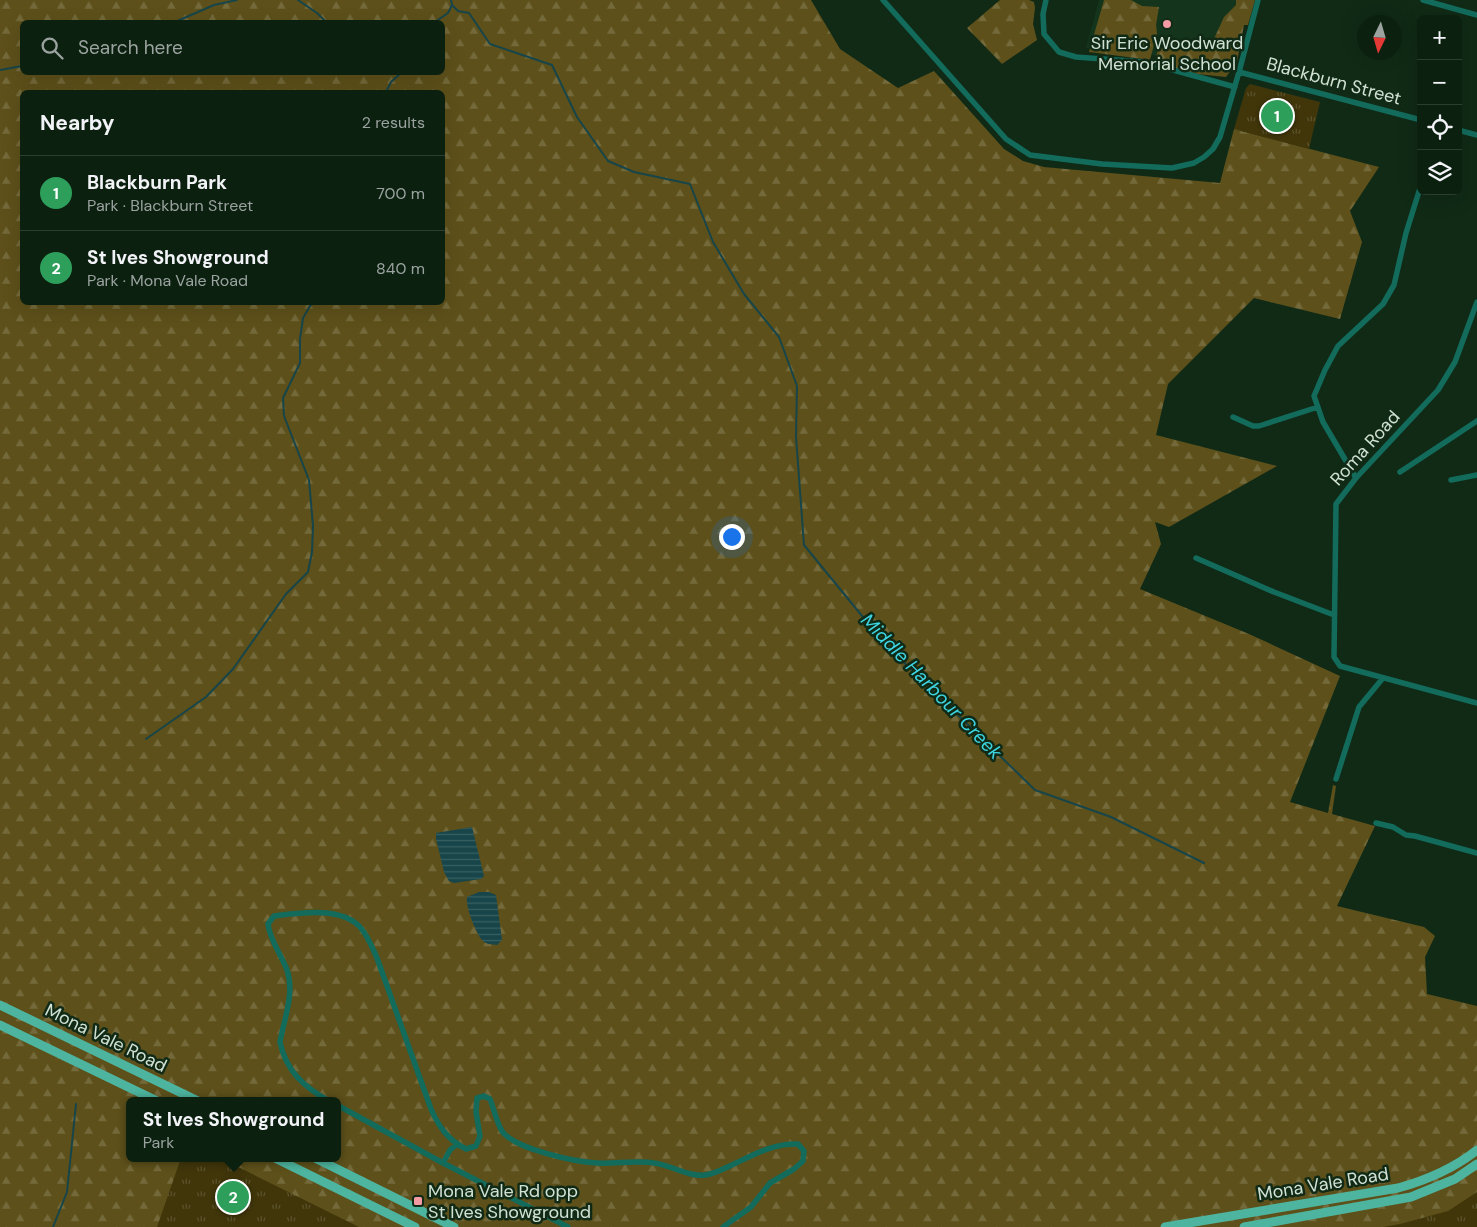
<!DOCTYPE html>
<meta charset="utf-8">
<style>
:root{--surface:#0c2010;--page:#152819;--text:#f1f3f6;--muted:#9aa39f;--line:#2c3e30;--accent:#bca0f2}
body{margin:0;font-family:"DM Sans",sans-serif;background:var(--page);color:var(--text)}
.controls{position:absolute;right:15px;top:15px;display:grid;overflow:hidden;border-radius:8px;box-shadow:0 5px 20px #0002}
.controls button{width:45px;height:45px;display:grid;place-items:center;padding:0;border:0;border-bottom:1px solid var(--line);background:var(--surface);color:var(--text);font:25px sans-serif}
.compass{position:absolute;left:1357px;top:15px;width:45px;height:45px;border-radius:50%;background:var(--surface);box-shadow:0 5px 20px #0002;rotate:185deg}
.you{position:absolute;left:731px;top:536px;width:18px;height:18px;margin:-12px;border:4px solid #fff;border-radius:50%;background:#1a73e8;box-shadow:0 0 0 8px #1a73e833}
.badge{display:grid;place-items:center;width:32px;height:32px;border-radius:50%;background:var(--accent);color:#fff;font-size:16px;font-weight:700}
.pin{position:absolute;translate:-50% -50%;border:2px solid #fff;box-shadow:0 1px 5px #0006}
.popup{position:absolute;left:126px;top:1097px;width:215px;height:65px;box-sizing:border-box;display:grid;place-content:center;border-radius:8px;background:var(--surface);filter:drop-shadow(0 1px 4px #0005);font-size:16px;white-space:nowrap;color:var(--muted)}
.popup b{font-size:19px;color:var(--text)}
.popup::after{content:'';position:absolute;left:50%;top:100%;margin-left:-10px;border:10px solid transparent;border-top-color:var(--surface)}
.list{margin:0;padding:0;list-style:none}
h2{display:flex;justify-content:space-between;align-items:center;height:65px;margin:0;padding:0 20px;font-size:21px}
h2 small{font-size:16px;font-weight:400;color:var(--muted)}
.list li{display:grid;grid-template-columns:32px 1fr auto;gap:15px;align-items:center;box-sizing:border-box;height:75px;padding:0 20px;border-top:1px solid var(--line)}
.list b{display:block;font-size:19px;white-space:nowrap}
.list p{margin:0;font-size:16px;white-space:nowrap;color:var(--muted)}
.list em{font-size:16px;font-style:normal;color:var(--muted)}
.icon{flex:none;width:28px;height:28px;fill:none;stroke:currentColor;stroke-width:2;stroke-linecap:round;stroke-linejoin:round}
.map{position:relative;flex:none;width:1477px;height:1227px;overflow:hidden}
.search{position:absolute;background:var(--surface);box-shadow:0 5px 20px #0002;left:20px;top:20px;width:425px;height:55px;display:flex;align-items:center;gap:12px;box-sizing:border-box;padding:0 18px;border-radius:8px;color:var(--muted);font-size:19px}
.panel{position:absolute;background:var(--surface);box-shadow:0 5px 20px #0002;left:20px;top:90px;width:425px;height:215px;border-radius:8px}
.map>svg:first-child{display:block}
.built{fill:#14351c}
.forest{fill:url(#forest-firs);fill-rule:evenodd}
.park{fill:url(#park-tufts)}
.water{fill:url(#water-rules)}
.lines{fill:none;stroke-linecap:round;stroke-linejoin:round}
.stream{stroke:#174549;stroke-width:2}
.minor{stroke:#136b5c;stroke-width:5.5}
.trunk{stroke:#4db59f;stroke-width:9}
.poi-dot{fill:#f49aa3;stroke:#102a16;stroke-width:2}
.labels{text-anchor:middle;stroke-width:5;stroke-linejoin:round;paint-order:stroke}
.poi-label{font-size:18px;fill:#d1e1d4;stroke:#102a16}
.street-label{font-size:18px;fill:#d1e1d4;stroke:#102a16}
.water-label{font-size:19px;font-style:italic;fill:#3ed5e3;stroke:#102a16}
</style>
<div class="map">
<svg width="1477" height="1227" viewBox="0 0 1477 1227">
<defs>
<pattern id="forest-firs" width="22" height="20" patternUnits="userSpaceOnUse" patternTransform="scale(1.25)"><rect width="22" height="20" fill="#5d501a"/><path d="M5 1l3.5 6h-7zM16 11l3.5 6h-7z" fill="#73693a"/></pattern>
<pattern id="park-tufts" width="24" height="20" patternUnits="userSpaceOnUse" patternTransform="scale(1.25)"><rect width="24" height="20" fill="#41360a"/><path d="M3 7l-1-3M5 7V3M7 7l1-3M15 17l-1-3M17 17v-4M19 17l1-3" fill="none" stroke="#5b532d"/></pattern>
<pattern id="water-rules" width="6" height="5" patternUnits="userSpaceOnUse" patternTransform="scale(1.25)"><rect width="6" height="5" fill="#174549"/><path d="M0 2.5h6" fill="none" stroke="#386062"/></pattern>
</defs>
<rect width="100%" height="100%" fill="#102a16"/>
<path class="built" d="M1099,0H1248L1223,73L1149,54L1086,48Z"/>
<path class="forest" d="M0,0H811L840,49L898,88L934,71L1004,149L1023,161L1044,167L1220,183L1234,129L1379,167L1350,211L1362,242L1340,319L1254,298L1168,384L1156,435L1277,466L1169,527L1155,522L1161,544L1140,589L1249,634L1340,676L1290,802L1328,813L1333,785L1336,786L1332,814L1375,826L1337,906L1424,927L1435,936L1425,957L1427,994L1477,1006V1227H0ZM22,22H442V72H22ZM22,92H442V302H22ZM129,1101H337V1158H129Z
M1000,0H1029L1034,2L1035,8L1033,24L1037,40L1002,64L967,28Z
M1104,0H1131L1142,6L1159,7L1156,25L1157,33L1150,60L1089,52Z
M1236,0H1255L1248,25H1244L1237,62L1226,77L1197,74L1155,62L1160,41L1208,52L1224,17L1236,5Z"/>
<path class="park" d="M1250,84L1320,102L1309,149L1234,129L1246,88Z
M181,1158H220L359,1227H157Z
M1477,1192V1227H1383L1400,1224L1448,1211Z"/>
<path class="water" d="M472,827L484,876L481,879L454,883L449,881L444,872L436,839V833Z
M479,892H489L496,895L502,940L497,945C492,944 486,945 482,940C476,933 465,906 467,897Z"/>
<g class="lines">
<path class="stream" d="M298,0L317,13L326,22
M452,5L458,11L469,13L490,44L552,65L577,117L608,161L634,172L690,184L713,242L744,294L779,337L797,386L796,437L804,545L885,644L1035,790L1111,817L1204,863
M175,22L214,5L237,0
M435,22L448,13L452,5L451,0
M0,70L22,66
M386,92L391,82L402,72
M146,739L206,697L233,669L286,594L308,572L312,552L313,526L309,480L284,416L283,398L300,363V339L303,318L310,306L314,302
M53,1227L67,1192L76,1104"/>
<path class="minor" d="M883,0L1006,139L1030,155L1102,164L1172,168L1194,163L1204,157L1213,149L1220,137L1239,72L1258,0
M1046,0L1043,14L1044,34L1059,52L1076,57L1144,62L1235,87
M1423,0L1477,15
M1239,72L1421,120
M1458,130L1477,135
M1477,302L1455,362L1438,390L1356,478L1336,504L1334,657L1340,666L1477,703
M1233,417L1253,426H1259L1318,407
M1400,472L1477,421
M1356,478L1323,422L1314,396L1325,370L1338,346L1383,304L1394,285L1406,233L1421,185
M1451,480L1477,475
M1196,558L1274,592L1334,615
M1336,779L1359,707L1383,678
M1376,823L1393,827L1406,835L1415,836L1477,853
M329,1101C304,1087 286,1071 280,1042C284,1019 295,993 287,970C281,954 270,941 268,924L274,916C299,913 341,906 360,927C368,936 372,947 377,958L431,1109C439,1127 448,1140 466,1149L476,1146L480,1136L476,1112L477,1098L484,1096L490,1099C494,1109 496,1121 502,1131C514,1149 576,1162 597,1163C616,1164 635,1160 654,1163C671,1165 688,1177 705,1175C715,1174 725,1168 734,1164C755,1154 774,1143 798,1144L804,1151L803,1161L794,1169L770,1183L751,1207L723,1227
M337,1105L443,1163L568,1227
M443,1163L450,1150L457,1144"/>
<path class="trunk" d="M0,1005L198,1101
M0,1025L157,1101
M275,1158L415,1227
M315,1158L454,1227
M1165,1227L1398,1188C1427,1180 1453,1169 1477,1150
M1244,1227L1411,1197L1455,1179L1477,1164"/>
</g>
<g class="poi-dot">
<circle cx="1167" cy="24" r="5"/>
<rect x="413" y="1196" width="10" height="10" rx="2.5"/>
</g>
<g class="labels">
<g class="poi-label">
<text x="1167" y="49">Sir Eric Woodward<tspan x="1167" dy="21">Memorial School</tspan></text>
<text x="428" y="1197" text-anchor="start">Mona Vale Rd opp<tspan x="428" dy="21">St Ives Showground</tspan></text>
</g>
<g class="street-label">
<text transform="translate(1334 81) rotate(15)" y="6">Blackburn Street</text>
<text transform="translate(1365 448) rotate(-48)" y="6">Roma Road</text>
<text transform="translate(106 1038) rotate(26)" y="6">Mona Vale Road</text>
<text transform="translate(1323 1184) rotate(-9)" y="6">Mona Vale Road</text>
</g>
<g class="water-label">
<text transform="translate(932 686) rotate(46)" y="7">Middle Harbour Creek</text>
</g>
</g>
</svg>
<div class="controls">
<button>+</button>
<button>−</button>
<button><svg class="icon" aria-label="locate" viewBox="0 0 24 24"><circle cx="12" cy="12" r="6"/><path d="M12 2v4M12 18v4M2 12h4M18 12h4"/></svg></button>
<button><svg class="icon" aria-label="layers" viewBox="0 0 24 24"><path d="M12 4l9 5-9 5-9-5zM3 14l9 5 9-5"/></svg></button>
</div>
<svg class="compass" viewBox="-18 -18 36 36"><path d="M0-13l5 13h-10z" fill="#e53935"/><path d="M0 13l5-13h-10z" fill="#9aa39f"/></svg>
<div class="you"></div>
<div class="pin badge" style="left:1277px;top:116px;background:#2e9e5b">1</div>
<div class="pin badge" style="left:233px;top:1197px;background:#2e9e5b">2</div>
<div class="popup"><b>St Ives Showground</b>Park</div>
<div class="search"><svg class="icon" aria-label="search" viewBox="0 0 24 24"><circle cx="10" cy="10" r="6"/><path d="M15 15l6 6"/></svg>Search here</div>
<section class="panel">
<h2>Nearby<small>2 results</small></h2>
<ul class="list">
<li><span class="badge" style="background:#2e9e5b">1</span><div><b>Blackburn Park</b><p>Park · Blackburn Street</p></div><em>700 m</em></li>
<li><span class="badge" style="background:#2e9e5b">2</span><div><b>St Ives Showground</b><p>Park · Mona Vale Road</p></div><em>840 m</em></li>
</ul>
</section>
</div>
